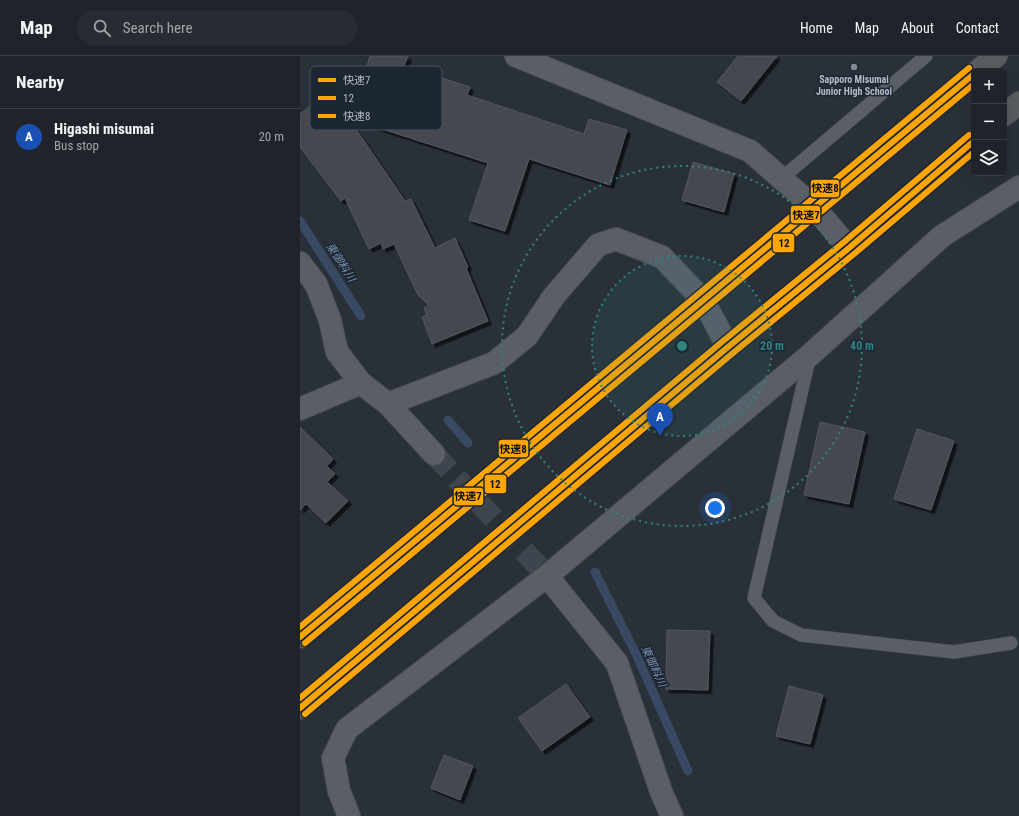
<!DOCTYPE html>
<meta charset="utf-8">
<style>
:root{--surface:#20242a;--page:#282c32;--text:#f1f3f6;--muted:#a2a4a8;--line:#3d4147;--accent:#848b96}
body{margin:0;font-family:"Roboto Condensed","Noto Sans JP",sans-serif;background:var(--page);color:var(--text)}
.controls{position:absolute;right:12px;top:12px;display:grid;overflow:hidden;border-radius:6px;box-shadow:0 4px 16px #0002}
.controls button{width:36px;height:36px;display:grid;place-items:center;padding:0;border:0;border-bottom:1px solid var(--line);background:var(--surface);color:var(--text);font:20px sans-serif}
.you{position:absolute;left:415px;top:452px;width:14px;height:14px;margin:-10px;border:3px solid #fff;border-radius:50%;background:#1a73e8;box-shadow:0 0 0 6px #1a73e833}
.badge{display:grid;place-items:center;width:26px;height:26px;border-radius:50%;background:var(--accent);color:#fff;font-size:13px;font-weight:700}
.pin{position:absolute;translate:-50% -33px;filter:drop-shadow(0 1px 2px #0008)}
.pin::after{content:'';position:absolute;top:21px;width:14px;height:12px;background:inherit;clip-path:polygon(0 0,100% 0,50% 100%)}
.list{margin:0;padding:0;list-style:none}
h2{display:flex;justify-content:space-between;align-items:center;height:52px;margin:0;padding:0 16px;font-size:17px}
h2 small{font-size:13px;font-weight:400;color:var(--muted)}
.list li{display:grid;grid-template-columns:26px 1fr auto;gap:12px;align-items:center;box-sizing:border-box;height:56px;padding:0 16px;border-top:1px solid var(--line)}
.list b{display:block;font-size:15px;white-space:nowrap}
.list p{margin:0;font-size:13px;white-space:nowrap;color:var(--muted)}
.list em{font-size:13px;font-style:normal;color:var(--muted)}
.icon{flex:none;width:22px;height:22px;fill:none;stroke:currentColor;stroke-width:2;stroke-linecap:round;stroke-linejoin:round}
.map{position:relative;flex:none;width:719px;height:760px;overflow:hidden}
header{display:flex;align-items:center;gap:24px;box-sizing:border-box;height:56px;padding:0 20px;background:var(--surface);border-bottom:1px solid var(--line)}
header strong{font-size:19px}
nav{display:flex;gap:22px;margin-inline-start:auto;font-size:14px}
.search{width:280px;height:36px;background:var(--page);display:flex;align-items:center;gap:10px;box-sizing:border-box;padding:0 14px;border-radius:22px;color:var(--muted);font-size:15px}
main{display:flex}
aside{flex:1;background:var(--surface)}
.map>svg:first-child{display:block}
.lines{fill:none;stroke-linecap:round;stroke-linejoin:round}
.stream{stroke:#384963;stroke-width:9}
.building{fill:#444950;stroke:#52575f;filter:url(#shadow)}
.street-tunnel{stroke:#3f454e;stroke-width:22;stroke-dasharray:22 11;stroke-linecap:butt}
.lane-casing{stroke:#484c53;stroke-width:14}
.street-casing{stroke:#484c53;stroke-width:24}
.highway-casing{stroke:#474c53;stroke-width:24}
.lane{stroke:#5a5e66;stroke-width:13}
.street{stroke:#5a5e66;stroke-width:22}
.highway{stroke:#5a5d60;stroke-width:22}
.bus-1-casing{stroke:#1d2633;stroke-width:9}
.bus-2-casing{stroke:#1d2633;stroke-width:9}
.bus-3-casing{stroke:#1d2633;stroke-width:9}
.bus-1{stroke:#ffa500;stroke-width:6}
.bus-2{stroke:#ffa500;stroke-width:6}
.bus-3{stroke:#ffa500;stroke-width:6}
.ring{fill:none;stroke:#308480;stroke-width:2;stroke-dasharray:2 4}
.poi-dot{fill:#848b96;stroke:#1d2633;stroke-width:1.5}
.labels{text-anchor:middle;stroke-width:3;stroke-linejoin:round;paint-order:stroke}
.poi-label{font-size:10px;font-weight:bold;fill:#b4bcc9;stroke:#1d2633}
.water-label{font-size:11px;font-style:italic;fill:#7c92b1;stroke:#1d2633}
.key{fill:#1d2633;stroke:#4a5360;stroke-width:1}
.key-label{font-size:11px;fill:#b4bcc9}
.centre{fill:#308480;stroke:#1d2633;stroke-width:2}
.ring-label{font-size:12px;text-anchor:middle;font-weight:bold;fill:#308480;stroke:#1d2633;stroke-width:3;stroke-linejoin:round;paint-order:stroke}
.line-badge{stroke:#1d2633;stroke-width:1.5}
.pale-badge-label{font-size:11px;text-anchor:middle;font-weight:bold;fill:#111}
</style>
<header>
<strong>Map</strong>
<div class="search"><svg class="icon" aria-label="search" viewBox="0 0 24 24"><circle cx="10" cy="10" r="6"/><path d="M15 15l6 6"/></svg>Search here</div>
<nav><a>Home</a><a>Map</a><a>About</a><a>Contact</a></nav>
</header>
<main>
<aside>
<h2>Nearby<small></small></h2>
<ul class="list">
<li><span class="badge" style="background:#1a4fb4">A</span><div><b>Higashi misumai</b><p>Bus stop</p></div><em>20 m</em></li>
</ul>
</aside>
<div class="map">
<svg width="719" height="760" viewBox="0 0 719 760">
<defs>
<filter id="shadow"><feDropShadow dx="3.5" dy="3.5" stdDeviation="0" flood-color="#0009"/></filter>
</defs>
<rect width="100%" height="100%" fill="#2a3038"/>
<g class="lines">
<path class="stream" d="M0,165L61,260
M148,364L168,387
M295,516L336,598L388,715"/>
</g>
<path class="building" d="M70,0H108L104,10L170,31L167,39L284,78L289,63L327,74L310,129L229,103L205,175L169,164L188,107L51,63Z
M438,0H477L441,45L417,26Z
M30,35L105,145L111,143L135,192L155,182L168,211L166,212L188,265L132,288L122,261L127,259L124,252L128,249L118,239L94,188L83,193L81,187L69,193L45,142L41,145L0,91V58Z
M393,106L434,118L424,156L382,144Z
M520,366L565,376L549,448L504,439Z
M0,371L33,403L27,410L35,418L27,426L48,445L26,467L6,448L0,454Z
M617,373L654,385L631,454L594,443Z
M367,574L410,575L408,634L366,633Z
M266,628L290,661L242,695L218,662Z
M489,630L523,639L510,688L476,680Z
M144,699L173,710L160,744L131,732Z"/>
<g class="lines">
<path class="street-tunnel" d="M134,398L247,520"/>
<defs>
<path id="lane" d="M482,122L626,0
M510,299L454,542L473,565L501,579L654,596L711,587"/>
<path id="street" d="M216,0L450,95L514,151L549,192
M0,207L16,228L30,264L37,296L61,327L88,348L134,398
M88,348L194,307L227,280L254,240L298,189L316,183L362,201L403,244L428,291
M0,353L61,327
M247,520L317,607L362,738L372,760
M49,760L39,735L33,702L47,673L247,520L510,299L642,180L719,131"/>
<path id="highway" d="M678,15L696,0
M704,59L719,47
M0,581L674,18
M0,652L428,291L549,192L674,85"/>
</defs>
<use href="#lane" class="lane-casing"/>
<use href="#street" class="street-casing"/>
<use href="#highway" class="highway-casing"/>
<use href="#lane" class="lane"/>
<use href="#street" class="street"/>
<use href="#highway" class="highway"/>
<defs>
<path id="bus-1" d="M0,581L674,18
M0,652L428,291L549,192L674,85"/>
<path id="bus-2" d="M5,587L674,28
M5,658L433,297L554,198L674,96"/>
<path id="bus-3" d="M0,571L669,12
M0,642L423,285L544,186L669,79"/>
</defs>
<use href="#bus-1" class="bus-1-casing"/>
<use href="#bus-2" class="bus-2-casing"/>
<use href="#bus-3" class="bus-3-casing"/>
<use href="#bus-1" class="bus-1"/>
<use href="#bus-2" class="bus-2"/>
<use href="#bus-3" class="bus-3"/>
</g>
<circle cx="382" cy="290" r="90" fill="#308480" fill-opacity=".12"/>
<g class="ring">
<circle cx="382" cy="290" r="90"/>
<circle cx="382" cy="290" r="180"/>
</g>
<circle class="poi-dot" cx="554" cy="11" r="4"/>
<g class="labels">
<g class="poi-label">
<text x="554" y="27">Sapporo Misumai<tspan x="554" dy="12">Junior High School</tspan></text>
</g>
<g class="water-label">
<text transform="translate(41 206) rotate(57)" y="4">東御料川</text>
<text transform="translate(354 610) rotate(65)" y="4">東御料川</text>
</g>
</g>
<rect x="10" y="10" width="132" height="64" rx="6" class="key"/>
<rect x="18" y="22" width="18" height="4" fill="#ffa500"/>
<rect x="18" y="40" width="18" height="4" fill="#ffa500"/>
<rect x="18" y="58" width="18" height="4" fill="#ffa500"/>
<g class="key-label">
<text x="43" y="28">快速7</text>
<text x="43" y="46">12</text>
<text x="43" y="64">快速8</text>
</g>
<circle cx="382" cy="290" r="6" class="centre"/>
<g class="ring-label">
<text x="472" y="294">20 m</text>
<text x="562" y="294">40 m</text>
</g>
<g class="line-badge">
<rect x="510" y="123" width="30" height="19" rx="4" fill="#ffa500"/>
<rect x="490" y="149" width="31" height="19" rx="4" fill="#ffa500"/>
<rect x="472" y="177" width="23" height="20" rx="4" fill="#ffa500"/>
<rect x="198" y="383" width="31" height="19" rx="4" fill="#ffa500"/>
<rect x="184" y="418" width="23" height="20" rx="4" fill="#ffa500"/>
<rect x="153" y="431" width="31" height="19" rx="4" fill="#ffa500"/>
</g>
<g class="pale-badge-label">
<text x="525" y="136">快速8</text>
<text x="506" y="163">快速7</text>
<text x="484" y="191">12</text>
<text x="213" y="397">快速8</text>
<text x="195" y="432">12</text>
<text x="168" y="444">快速7</text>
</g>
</svg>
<div class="controls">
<button>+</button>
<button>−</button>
<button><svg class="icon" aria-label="layers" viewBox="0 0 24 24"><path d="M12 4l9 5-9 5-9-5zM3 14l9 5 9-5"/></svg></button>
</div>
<div class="you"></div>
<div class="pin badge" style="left:360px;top:380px;background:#1a4fb4">A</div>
</div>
</main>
